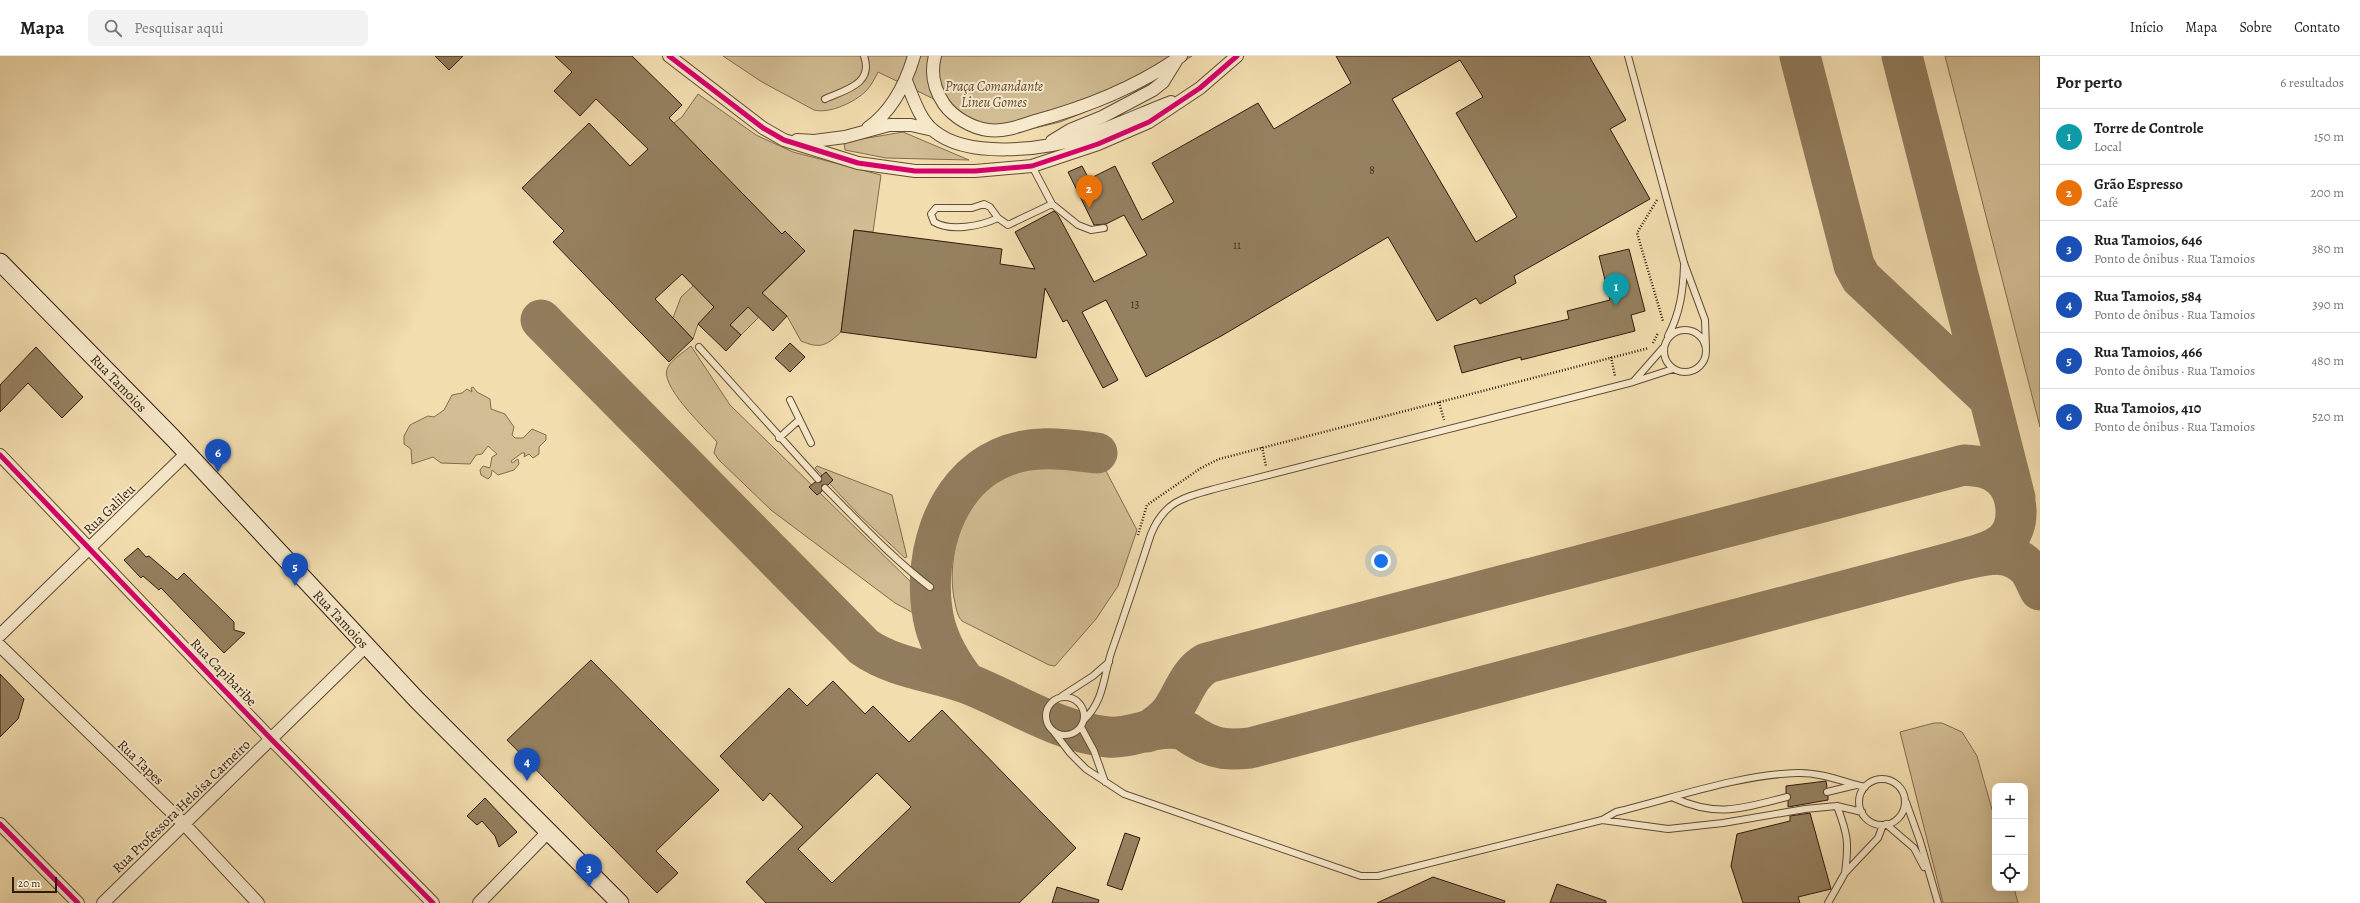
<!DOCTYPE html>
<html lang="pt">
<meta charset="utf-8">
<style>
:root{--surface:#fff;--page:#f2f2f2;--text:#202124;--muted:#757577;--line:#e0e0e0;--accent:#8f2418}
body{margin:0;font-family:Alegreya,serif;background:var(--page);color:var(--text)}
.controls{position:absolute;right:12px;bottom:12px;display:grid;overflow:hidden;border-radius:8px;box-shadow:0 4px 16px #0002}
.controls button{width:36px;height:36px;display:grid;place-items:center;padding:0;border:0;border-bottom:1px solid var(--line);background:var(--surface);color:var(--text);font:20px sans-serif}
.scale{position:absolute;left:12px;bottom:10px;width:45px;box-sizing:border-box;padding-left:4px;border:2px solid #301c0b;border-top:0;font-size:11px;line-height:14px;white-space:nowrap;color:#301c0b;-webkit-text-stroke:3px #f7e9cb;paint-order:stroke}
.you{position:absolute;left:1381px;top:505px;width:14px;height:14px;margin:-10px;border:3px solid #fff;border-radius:50%;background:#1a73e8;box-shadow:0 0 0 6px #1a73e833}
.badge{display:grid;place-items:center;width:26px;height:26px;border-radius:50%;background:var(--accent);color:#fff;font-size:13px;font-weight:700}
.pin{position:absolute;translate:-50% -33px;filter:drop-shadow(0 1px 2px #0008)}
.pin::after{content:'';position:absolute;top:21px;width:14px;height:12px;background:inherit;clip-path:polygon(0 0,100% 0,50% 100%)}
.list{margin:0;padding:0;list-style:none}
h2{display:flex;justify-content:space-between;align-items:center;height:52px;margin:0;padding:0 16px;font-size:17px}
h2 small{font-size:13px;font-weight:400;color:var(--muted)}
.list li{display:grid;grid-template-columns:26px 1fr auto;gap:12px;align-items:center;box-sizing:border-box;height:56px;padding:0 16px;border-top:1px solid var(--line)}
.list b{display:block;font-size:15px;white-space:nowrap}
.list p{margin:0;font-size:13px;white-space:nowrap;color:var(--muted)}
.list em{font-size:13px;font-style:normal;color:var(--muted)}
.icon{flex:none;width:22px;height:22px;fill:none;stroke:currentColor;stroke-width:2;stroke-linecap:round;stroke-linejoin:round}
.map{position:relative;flex:none;width:2040px;height:847px;overflow:hidden}
header{display:flex;align-items:center;gap:24px;box-sizing:border-box;height:56px;padding:0 20px;background:var(--surface);border-bottom:1px solid var(--line)}
header strong{font-size:19px}
nav{display:flex;gap:22px;margin-inline-start:auto;font-size:14px}
.search{width:280px;height:36px;background:var(--page);display:flex;align-items:center;gap:10px;box-sizing:border-box;padding:0 14px;border-radius:8px;color:var(--muted);font-size:15px}
main{display:flex}
aside{flex:1;background:var(--surface)}
.map>svg:first-child{display:block}
.green{fill:#d1bc93;stroke:#806c4f;fill-rule:evenodd}
.lines{fill:none;stroke-linecap:round;stroke-linejoin:round}
.taxiway{stroke:#917c5d;stroke-width:41}
.building{fill:#958060;stroke:#301c0b;fill-rule:evenodd}
.service-casing{stroke:#604c34;stroke-width:8}
.minor-casing{stroke:#604c34;stroke-width:14}
.secondary-casing{stroke:#301c0b;stroke-width:19}
.path{stroke:#301c0b;stroke-width:2.5;stroke-dasharray:1 2;stroke-linecap:butt}
.service{stroke:#f7e9cb;stroke-width:6}
.minor{stroke:#f7e9cb;stroke-width:12}
.secondary{stroke:#f7e9cb;stroke-width:17}
.cycleway-casing{stroke:#f7e9cb;stroke-width:8}
.cycleway{stroke:#d6006c;stroke-width:5}
.labels{text-anchor:middle;stroke-width:4;stroke-linejoin:round;paint-order:stroke}
.number-label{font-size:12px;fill:#493520}
.park-label{font-size:14px;font-style:italic;fill:#604c34;stroke:#f7e9cb}
.street-label{font-size:14px;fill:#301c0b;stroke:#f7e9cb}
</style>
<header>
<strong>Mapa</strong>
<div class="search"><svg class="icon" aria-label="search" viewBox="0 0 24 24"><circle cx="10" cy="10" r="6"/><path d="M15 15l6 6"/></svg>Pesquisar aqui</div>
<nav><a>Início</a><a>Mapa</a><a>Sobre</a><a>Contato</a></nav>
</header>
<main>
<div class="map">
<svg width="2040" height="847" viewBox="0 0 2040 847">
<rect width="100%" height="100%" fill="#f2ddaf"/>
<filter id="stains"><feTurbulence type="fractalNoise" baseFrequency=".005" numOctaves="4"/><feColorMatrix values="0 0 0 0 .2 0 0 0 0 .09 0 0 0 0 .02 0 0 0 .5 -.17"/></filter>
<radialGradient id="worn" r=".72"><stop offset=".6" stop-color="#630" stop-opacity="0"/><stop offset="1" stop-color="#630" stop-opacity=".3"/></radialGradient>
<path class="green" d="M723,0H1192L1160,20L1115,44L1060,66L1014,77H995L936,44L878,16C875,22 871,30 866,35C855,46 830,58 814,54L762,26Z
M1945,0H2040V371Z
M698,38L756,79L793,96L881,119L873,176L854,174L841,276C826,290 820,293 801,285L787,260L773,247L741,279L713,253L698,268L693,283L673,262L681,241L693,230L674,67L682,61ZM785,175L805,195L737,262Z
M903,76L969,104L886,102L845,94L844,86Z
M691,290L730,349L913,528L919,560L895,547L771,454L719,404L714,397L717,386C706,373 657,328 668,311C672,303 684,296 691,290Z
M473,331L477,336L490,343L491,353L505,358L514,371L512,379L515,382H523L532,373L546,379V384L539,391V398L533,402L529,398L524,401L525,397H522L511,405L512,407L518,403L519,408L514,414L498,419L492,414L491,420L488,423L481,419L480,414L483,410L490,412L492,401L497,398L488,390L482,398L476,399L470,408L441,407L433,401L412,408L411,393L404,388V380L410,369L428,360L434,361L444,354L452,339L462,337L467,333L472,336L471,332Z
M1060,409L1106,415L1137,474L1118,530L1096,563L1055,610L1049,609L962,565C956,558 956,550 954,542C947,502 960,454 993,428C1011,414 1038,410 1060,409Z
M817,410L892,439L907,501L905,502L858,458L815,412Z
M1934,667H1942L1962,676L1977,700L1995,764V832H2014L2018,847H1943L1900,676Z"/>
<g class="lines">
<path class="taxiway" d="M1800,0L1854,209L1861,222L1989,342
M1902,0L2015,442
M541,264L864,591C894,612 933,615 966,627C1013,645 1057,676 1108,681C1132,683 1155,668 1179,673C1186,674 1192,680 1198,683C1216,694 1230,694 1250,692L1957,505
M966,627C952,609 941,591 935,569C920,509 941,428 1001,402C1032,388 1064,393 1097,397
M1147,676C1156,670 1164,665 1171,656C1183,640 1188,617 1207,607L1964,409C1978,410 1991,411 2002,421C2019,437 2022,472 2003,487C1990,498 1972,500 1957,505C1982,500 2008,490 2028,512C2033,518 2036,527 2040,534"/>
</g>
<path class="building" d="M435,0H463L449,14Z
M555,0H632L682,49L669,62L782,178L785,175L805,195L762,237L787,260L773,275L748,251L730,269L741,279L726,295L698,268L714,251L682,218L655,243L693,283L669,306L553,186L564,175L522,132L589,67L630,110L648,93L596,43L580,60L554,35L572,16Z
M1336,0H1589L1626,64L1610,73L1650,143L1514,220L1516,227L1480,248L1476,242L1437,265L1388,181L1223,279L1146,321L1106,244L1082,256L1118,324L1103,332L1067,264L1063,266L1045,232L1036,302L841,276L854,174L1002,193L1000,208L1035,213L1015,176L1054,155L1058,159L1094,226L1147,199L1124,159L1106,168L1094,169L1068,116L1082,110L1089,123L1115,110L1142,164L1174,146L1152,107L1258,47L1274,73L1351,27ZM1460,4L1483,41L1456,57L1517,161L1476,186L1392,43Z
M1629,193L1645,255L1631,259L1635,275L1521,304V301L1462,317L1454,290L1569,263L1567,255L1610,244L1599,200Z
M790,287L805,301L790,316L775,302Z
M36,291L83,341L62,362L28,327L0,356V329Z
M826,416L833,424L828,429H822V435L817,439L809,431L815,426H821V420Z
M138,492L146,501L149,500L177,524L184,517L234,566V574L245,577L224,597L161,532L159,534L143,520L141,522L124,504Z
M591,604L719,734L656,795L678,817L657,837L507,684Z
M0,618L24,643L18,663L0,681Z
M833,625L865,658L873,650L909,686L942,654L1076,792L1019,847H766L746,826L803,771L770,737L763,745L720,700L789,632L807,650ZM877,717L911,751L832,827L798,793Z
M1826,725L1827,731L1823,737L1828,740V744L1788,751V745L1791,740L1786,737V730Z
M485,742L517,776L499,791L495,780L482,765L477,769L467,760Z
M1810,757L1831,833L1798,841L1800,847H1743L1731,810L1737,778L1790,765V760Z
M1125,777L1140,782L1122,834L1107,829Z
M1433,821L1505,845L1504,847H1377Z
M1557,828L1606,845V847H1550Z
M1057,831L1099,844L1098,847H1052Z"/>
<g class="lines">
<defs>
<path id="service" d="M1628,0L1684,207L1705,264L1706,292
M825,43C845,34 874,28 864,0
M1032,110L1052,148L1078,169L1091,174L1104,172
M998,162L990,151L984,148L972,152H936L931,158L934,166C951,176 981,170 998,162L1008,169L1052,148
M1664 295a21 21 0 1 1 42 0a21 21 0 1 1-42 0Z
M1668,280C1680,257 1683,236 1684,210
M699,291L818,423
M1634,325L1663,292
M790,344L811,387
M779,382L799,364
M825,432C859,466 891,501 930,531
M1062,640L1093,620L1109,606
M1046 660a19 19 0 1 1 38 0a19 19 0 1 1-38 0Z
M1084,664C1104,644 1103,623 1111,597C1125,557 1138,518 1151,478C1165,444 1185,441 1218,432L1633,326L1673,313
M1081,671L1094,695L1105,726
M1054,676L1070,697L1086,713L1124,738L1361,820H1378L1602,764L1616,756C1674,742 1737,719 1797,717C1820,716 1844,726 1865,731
M1859 746a23 23 0 1 1 46 0a23 23 0 1 1-46 0Z
M1827,736L1856,729
M1674,742C1718,762 1743,752 1787,741
M1906,746L1920,785L1938,847
M1837,750C1848,779 1849,787 1845,817
M1602,764L1668,773L1723,767L1805,753L1837,750L1862,756
M1886,768L1914,792L1924,811
M1828,847L1845,817L1878,782L1883,769"/>
<path id="minor" d="M669,0L763,72L784,84L858,107L915,115H975L1032,110L1098,88L1149,66L1200,32L1237,0
M935,0C930,18 934,33 944,48C953,61 972,72 988,74C1004,76 1020,70 1035,65C1087,51 1137,31 1181,0
M906,25C913,41 919,63 934,75C968,103 1044,94 1083,81C1113,71 1142,57 1171,46
M868,72C892,55 906,27 914,0
M797,84L814,85L845,81L889,69H911L933,74
M1052,85L1070,74L1102,61L1153,34L1163,26L1176,5
M0,399L271,683L433,847
M0,579L187,397
M0,590L184,768L258,847
M0,768L78,847
M103,847L366,590
M479,847L549,775"/>
<path id="secondary" d="M0,206L173,382L417,644L620,847"/>
</defs>
<use href="#service" class="service-casing"/>
<use href="#minor" class="minor-casing"/>
<use href="#secondary" class="secondary-casing"/>
<path class="path" d="M1657,144L1637,177L1663,265
M1653,287L1658,277
M1611,301L1615,320
M1439,346L1444,364
M1262,391L1266,410
M1138,479L1147,449L1201,412L1219,403L1649,292"/>
<use href="#service" class="service"/>
<use href="#minor" class="minor"/>
<use href="#secondary" class="secondary"/>
<defs>
<path id="cycleway" d="M669,0L763,72L784,84L858,107L915,115H975L1032,110L1098,88L1149,66L1200,32L1237,0
M0,399L271,683L433,847
M0,768L78,847"/>
</defs>
<use href="#cycleway" class="cycleway-casing"/>
<use href="#cycleway" class="cycleway"/>
</g>
<g class="labels">
<g class="number-label">
<text x="1372" y="118">8</text>
<text x="1237" y="193">11</text>
<text x="1135" y="252">13</text>
</g>
<g class="park-label">
<text x="994" y="35">Praça Comandante<tspan x="994" dy="16">Lineu Gomes</tspan></text>
</g>
<g class="street-label">
<text transform="translate(119 327) rotate(46)" y="5">Rua Tamoios</text>
<text transform="translate(109 453) rotate(-44)" y="5">Rua Galileu</text>
<text transform="translate(341 563) rotate(47)" y="5">Rua Tamoios</text>
<text transform="translate(224 616) rotate(46)" y="5">Rua Capibaribe</text>
<text transform="translate(141 706) rotate(44)" y="5">Rua Tapes</text>
<text transform="translate(181 750) rotate(-44)" y="5">Rua Professora Heloísa Carneiro</text>
</g>
</g>
<rect width="100%" height="100%" filter="url(#stains)"/>
<rect width="100%" height="100%" fill="url(#worn)"/>
</svg>
<div class="controls">
<button>+</button>
<button>−</button>
<button><svg class="icon" aria-label="locate" viewBox="0 0 24 24"><circle cx="12" cy="12" r="6"/><path d="M12 2v4M12 18v4M2 12h4M18 12h4"/></svg></button>
</div>
<div class="scale">20 m</div>
<div class="you"></div>
<div class="pin badge" style="left:1616px;top:250px;background:#0f9aa8">1</div>
<div class="pin badge" style="left:1089px;top:152px;background:#e8710a">2</div>
<div class="pin badge" style="left:589px;top:831px;background:#1a4fb4">3</div>
<div class="pin badge" style="left:527px;top:725px;background:#1a4fb4">4</div>
<div class="pin badge" style="left:295px;top:530px;background:#1a4fb4">5</div>
<div class="pin badge" style="left:218px;top:416px;background:#1a4fb4">6</div>
</div>
<aside>
<h2>Por perto<small>6 resultados</small></h2>
<ul class="list">
<li><span class="badge" style="background:#0f9aa8">1</span><div><b>Torre de Controle</b><p>Local</p></div><em>150 m</em></li>
<li><span class="badge" style="background:#e8710a">2</span><div><b>Grão Espresso</b><p>Café</p></div><em>200 m</em></li>
<li><span class="badge" style="background:#1a4fb4">3</span><div><b>Rua Tamoios, 646</b><p>Ponto de ônibus · Rua Tamoios</p></div><em>380 m</em></li>
<li><span class="badge" style="background:#1a4fb4">4</span><div><b>Rua Tamoios, 584</b><p>Ponto de ônibus · Rua Tamoios</p></div><em>390 m</em></li>
<li><span class="badge" style="background:#1a4fb4">5</span><div><b>Rua Tamoios, 466</b><p>Ponto de ônibus · Rua Tamoios</p></div><em>480 m</em></li>
<li><span class="badge" style="background:#1a4fb4">6</span><div><b>Rua Tamoios, 410</b><p>Ponto de ônibus · Rua Tamoios</p></div><em>520 m</em></li>
</ul>
</aside>
</main>
